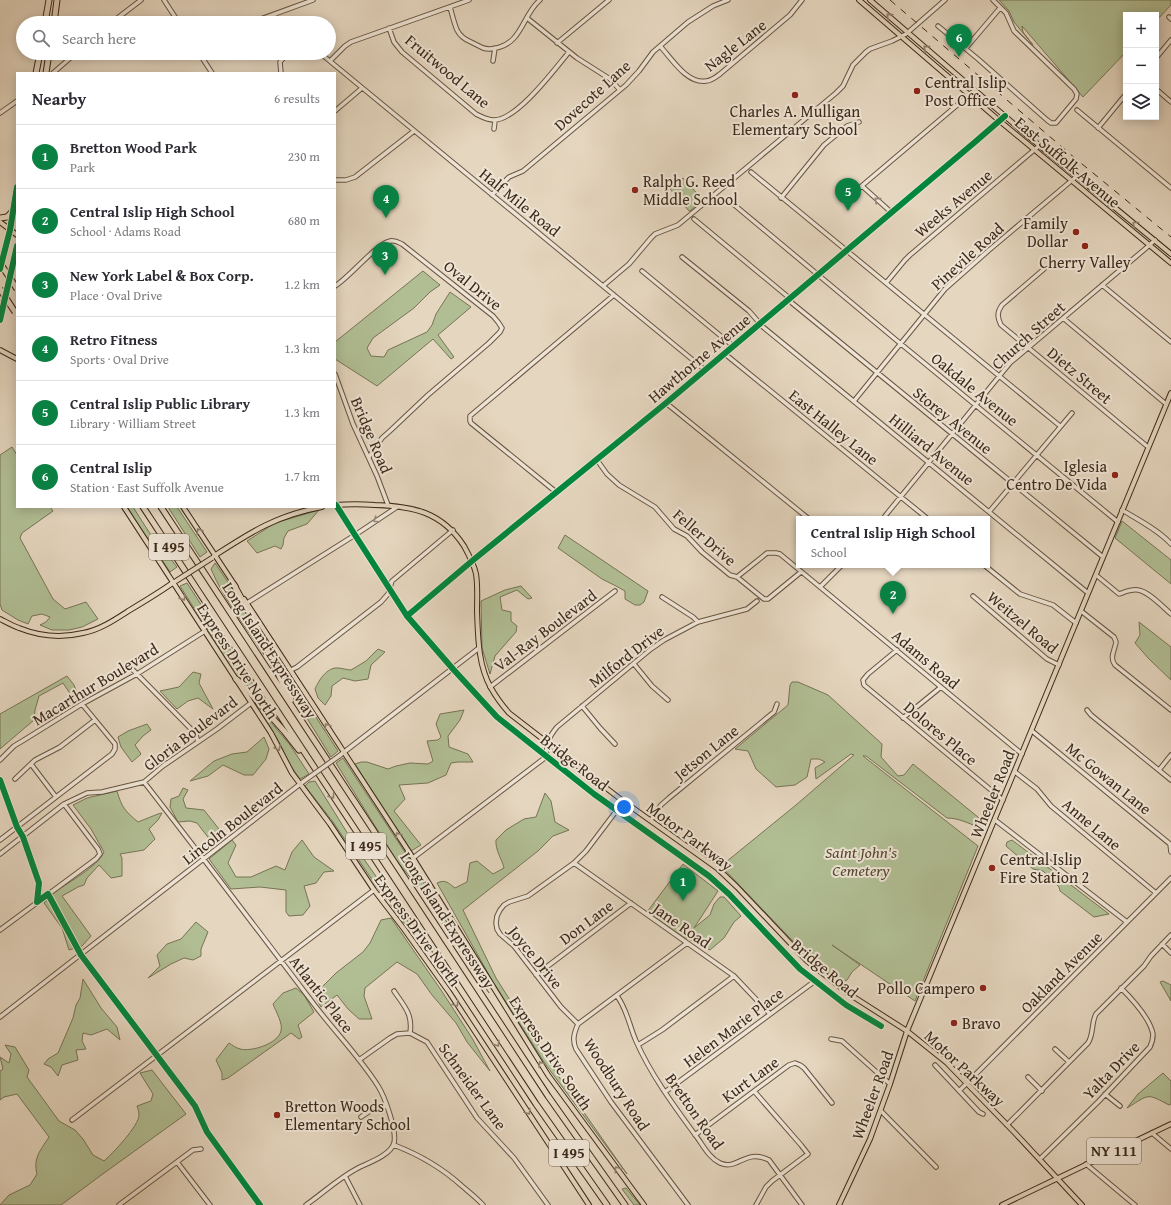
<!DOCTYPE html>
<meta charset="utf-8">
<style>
:root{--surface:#fff;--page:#f2f2f3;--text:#2b2b33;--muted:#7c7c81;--line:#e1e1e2;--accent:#0b8043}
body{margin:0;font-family:"Gentium Book Plus",serif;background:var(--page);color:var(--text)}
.controls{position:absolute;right:12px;top:12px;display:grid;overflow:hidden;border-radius:0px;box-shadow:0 2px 10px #0003}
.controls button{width:36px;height:36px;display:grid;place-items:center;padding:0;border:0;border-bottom:1px solid var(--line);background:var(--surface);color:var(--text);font:20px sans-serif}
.you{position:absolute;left:624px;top:807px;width:14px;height:14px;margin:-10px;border:3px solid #fff;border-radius:50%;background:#1a73e8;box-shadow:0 0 0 6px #1a73e833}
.badge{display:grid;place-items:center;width:26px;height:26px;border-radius:50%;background:var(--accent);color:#fff;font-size:13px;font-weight:700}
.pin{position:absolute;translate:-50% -33px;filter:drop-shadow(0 1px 2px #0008)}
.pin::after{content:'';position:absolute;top:21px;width:14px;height:12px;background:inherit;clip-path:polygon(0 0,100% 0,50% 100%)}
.popup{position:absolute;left:796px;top:516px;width:194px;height:52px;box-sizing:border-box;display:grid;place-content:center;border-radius:0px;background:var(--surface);filter:drop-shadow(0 1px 3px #0005);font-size:13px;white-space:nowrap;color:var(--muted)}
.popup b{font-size:15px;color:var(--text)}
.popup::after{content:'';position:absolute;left:50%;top:100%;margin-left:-8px;border:8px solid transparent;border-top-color:var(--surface)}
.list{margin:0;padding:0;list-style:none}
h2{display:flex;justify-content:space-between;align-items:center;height:52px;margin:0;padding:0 16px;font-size:17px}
h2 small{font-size:13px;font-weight:400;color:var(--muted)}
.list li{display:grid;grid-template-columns:26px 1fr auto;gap:12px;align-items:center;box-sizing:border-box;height:64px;padding:0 16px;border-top:1px solid var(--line)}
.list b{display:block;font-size:15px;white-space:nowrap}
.list p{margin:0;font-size:13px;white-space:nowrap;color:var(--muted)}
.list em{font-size:13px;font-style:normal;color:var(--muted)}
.icon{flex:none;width:22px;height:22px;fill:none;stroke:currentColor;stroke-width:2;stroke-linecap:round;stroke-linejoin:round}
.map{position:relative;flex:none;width:1171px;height:1205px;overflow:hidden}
.search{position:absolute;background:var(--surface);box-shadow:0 2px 10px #0003;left:16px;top:16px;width:320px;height:44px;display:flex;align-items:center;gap:10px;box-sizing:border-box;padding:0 14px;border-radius:22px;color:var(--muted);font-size:15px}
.panel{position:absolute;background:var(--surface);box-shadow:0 2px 10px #0003;left:16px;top:72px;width:320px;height:436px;border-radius:0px}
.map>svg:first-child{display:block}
.green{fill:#b1be94;stroke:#777456}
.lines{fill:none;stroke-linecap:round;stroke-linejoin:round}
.minor-casing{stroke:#675542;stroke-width:5.5}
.major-casing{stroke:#3d2a19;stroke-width:6}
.highway-casing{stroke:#3d2a19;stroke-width:7}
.minor{stroke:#eee4d5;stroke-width:3.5}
.major{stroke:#e5d6bf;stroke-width:4}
.highway{stroke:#e5d6bf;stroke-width:5}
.rail{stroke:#3d2a19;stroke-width:1;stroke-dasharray:7 7;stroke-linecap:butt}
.minor-bridge-casing{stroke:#675542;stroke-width:5.5;stroke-linecap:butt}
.major-bridge-casing{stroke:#3d2a19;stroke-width:6;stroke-linecap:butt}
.highway-bridge-casing{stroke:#3d2a19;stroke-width:7;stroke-linecap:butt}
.minor-bridge{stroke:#eee4d5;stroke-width:3.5}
.major-bridge{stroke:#e5d6bf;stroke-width:4}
.highway-bridge{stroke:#e5d6bf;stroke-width:5}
.cycleway-casing{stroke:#eee4d5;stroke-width:8}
.cycleway{stroke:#00873e;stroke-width:6}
.oneway{stroke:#91806c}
.oneway2{stroke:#968777}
.poi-dot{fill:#8f2418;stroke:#eee4d5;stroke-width:1.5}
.labels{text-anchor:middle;stroke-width:4;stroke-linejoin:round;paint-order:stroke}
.shield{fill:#eee4d5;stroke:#726251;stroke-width:1}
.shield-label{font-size:15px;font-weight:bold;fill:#3d2a19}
.street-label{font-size:16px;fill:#3d2a19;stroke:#eee4d5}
.poi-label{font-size:16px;fill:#3d2a19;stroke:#eee4d5;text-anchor:start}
.park-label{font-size:16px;font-style:italic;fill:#544832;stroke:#eee4d5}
</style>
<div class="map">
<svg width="1171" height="1205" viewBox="0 0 1171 1205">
<rect width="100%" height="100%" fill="#e5d6bf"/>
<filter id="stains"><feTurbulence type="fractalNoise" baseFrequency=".005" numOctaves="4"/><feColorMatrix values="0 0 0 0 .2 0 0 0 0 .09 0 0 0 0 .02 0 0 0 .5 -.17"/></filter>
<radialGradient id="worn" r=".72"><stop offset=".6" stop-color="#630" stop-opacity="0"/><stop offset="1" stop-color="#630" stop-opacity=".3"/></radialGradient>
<path class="green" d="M999,0H1171V5L1156,21V15H1126V52L1083,97L1022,26L1023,32L1033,45L1014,22L1009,11Z
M683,178L703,200L690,211H689L670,189Z
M423,271L440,285L430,292L414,308L373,338L367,348L371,356L384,357L388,350L427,332L432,325L436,314L450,292L471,307L438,335L454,357L451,359L433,339L377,386L335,359V342Z
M12,447L17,455V507H50L53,511L22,533L20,538L53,599L65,609L86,602L98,619L82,627L69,630H52L40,625L46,622L50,617L42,614L32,616L28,624L18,620L2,610L0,604V455Z
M127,507H133L149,532L177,567L170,572Z
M168,507H177L207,552L200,557Z
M319,510L307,524L288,531L284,538L283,545L281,549L275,546L257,553L247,541L275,523Z
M1122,521L1171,560V584L1115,538Z
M565,535L648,591L644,602L640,605H635L625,599V591L616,586L602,579L558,548Z
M215,563L242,603L264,655C246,627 224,600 211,569Z
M187,583L269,709L238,678L180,586Z
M521,586L532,598L528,599L517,590L500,597L502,610L511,612V621L517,626L516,632L495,656L490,674L482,648L481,601L505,590Z
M1139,622L1171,647V680L1149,659L1135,643L1140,635Z
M269,645L338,751L331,757L292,694Z
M378,649L385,652L371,665L368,679L355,681L343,678L332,686L331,696L325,705L318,698L315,689C319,680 327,667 338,668C342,668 347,670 351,670L366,661Z
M193,672L201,674L199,683L213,709L198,698L188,701L177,709L160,691L179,687Z
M67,676L74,685L79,698L70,707L62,709L68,702L71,695L63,683L39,696L35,710L34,720L0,749V714Z
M792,682H798L828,695L882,744L881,757L898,776L904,775L913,764L984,822L978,827C968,823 958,818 947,818L866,756H863L978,846L915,1001L832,945L860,965L852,972L847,980L840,983L810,959L721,866L796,805L854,755L851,754L816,779L815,768L825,762L819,759H811L807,777L795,785L776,787L756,769L748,751L735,749L788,705L790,685Z
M254,702L290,745L309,774L300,779L290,765L279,742Z
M464,710L460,720L448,736L449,747L468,754L473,762H458L451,763L446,775L428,783L399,785L405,799L394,811L421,845L411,851L355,764L361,762H367L388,769L396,766L410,763L428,764L433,761L427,741L438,740L441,737L436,724L440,714Z
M147,724L151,730L143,736L135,745L141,754L132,762L121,747L118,737L128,731Z
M264,737L269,749L266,759L253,775H244L223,765L208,776L190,781L214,761L232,754L247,752Z
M343,758L410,860L489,993L451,938L431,903L396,860L336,763Z
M315,781L361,855L409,923L405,924L377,887L333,822L305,786L309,782Z
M183,788L188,790L183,799L186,808L204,810L226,838L214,845L197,823L190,821L178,822L170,807L171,799L179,796Z
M117,791C122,808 125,811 138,822L158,814L162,813L158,820L149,829L155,839L144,850L120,854L122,858V876L111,878L99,865L87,878L84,885L78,887L62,896L91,936L82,946L69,950L62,928L44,903C48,899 51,895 55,892C70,881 96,868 104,852L91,829L73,805L87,798Z
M545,793L551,801L555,822L569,830L553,836L538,851L463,910L496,978L555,1071L627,1174L546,1065L493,982L437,883C446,879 448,883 455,888L467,882L470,863L477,861L493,874L504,868C502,859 495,850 496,840L506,830L524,819L536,817Z
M232,840L236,845L228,863L236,877H251L276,866L285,870L292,852L302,840L314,857L334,871L324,872L316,883L304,886L310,906L303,915L289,916L286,912V890L260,887L231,889L209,859Z
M1012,840L1109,914L1094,917L1060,891L1059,887L1043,871L1033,869L1006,846L1007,842Z
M683,864L718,891L694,928L710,915L714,904L720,897H724L741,916L734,922L724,938L710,950L689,939L687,937L686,939L647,912Z
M391,918L441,990L472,1038L490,1071L467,1042L456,1023L432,995L417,974L397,962L365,988L364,996L372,1019H359L348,1009L337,995L321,1007L313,993L324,985L336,973L363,952L370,943L381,920Z
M196,922L208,932L201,949V956L193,960L184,958L171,964L148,978L160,966L157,955L167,944L181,939Z
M83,979L101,1008L117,1027L120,1040L107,1029L91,1035L83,1033L82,1041L86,1049L76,1050L78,1060L62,1065L58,1076L51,1067L44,1064L48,1059L58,1053L73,1018L76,1005L80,998Z
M1163,981L1171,985V1001L1160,982Z
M296,988L304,995L314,1012L298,1025L302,1037L299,1039L291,1033L228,1078L222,1080V1073L216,1060L229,1043C232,1045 236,1048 240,1049C251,1052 278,1044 281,1031C283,1023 276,1012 273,1004L283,993Z
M5,1045L15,1047L29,1070L27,1077L59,1121L75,1130L83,1139L93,1155L104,1161C112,1154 139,1126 139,1115C139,1112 138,1109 137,1106L151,1101L153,1094L140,1073L152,1070L186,1114L100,1176L61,1205H0L9,1195L30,1185L37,1174C33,1158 40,1151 49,1137L17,1094L4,1097L0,1100V1071L3,1069L0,1057L9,1063L11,1054Z
M1163,1073L1171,1081V1104L1169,1105C1146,1093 1150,1094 1127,1108L1138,1094Z
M626,1188L640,1205H634L622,1189Z"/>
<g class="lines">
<defs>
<path id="minor" d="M164,0L179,23
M450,7C452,14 454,23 457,30C460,36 466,40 471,42C475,44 479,46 483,48C493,51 507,46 514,38C524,27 528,10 540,0
M273,15L284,23
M1169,17L1171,19
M527,18L577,58L610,79L620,90
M111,23L141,0
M250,23L313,0
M938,26L978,59L1047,120L1051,123H1056L1076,99L1077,94L1074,89L1014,31L1006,13L993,0
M389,28L394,42L402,52L476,114C482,117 487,120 494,120C517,120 554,70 569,52
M557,43L609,0
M660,46C672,59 687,84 706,81C711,81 716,77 720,74L790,15L802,0
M966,48L1000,8
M199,53L212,73
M320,53L705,370
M1156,58L1171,40
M330,61L345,46L351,42L469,0
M493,61L495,48
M53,73L76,53
M281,73L280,62L288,53
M1156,89L1171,102
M1077,110L1171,188
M335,111L362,88
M0,113L17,101
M1098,128L1126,94
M494,129L495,121
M751,172L1060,426
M335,180H346L355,177L414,131
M862,186L892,213
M492,195L504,182L509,177L523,171L626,85L639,71L653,52L688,22L713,6L728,0
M851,195L975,90
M781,198L824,145L847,126L859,122
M732,203L901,344L1118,522
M694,219L787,296L792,303L1103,557
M682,257L749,311L763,327L1088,593
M1044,269L1002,305C997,312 997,317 1001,325L1148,447
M642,271L733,346
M886,283L905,260L910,255L1040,145
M1102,285L1171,342
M335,286C349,278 377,243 390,241C395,240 398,242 402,244L493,316L498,322L502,328L500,332L489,343L428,395L391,430L382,438L369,457
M603,286L629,264L651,238L655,234L678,225L836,93L843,86L853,65L866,52L870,49L892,41L906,34L945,0
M1063,318L1166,404
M725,354L928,519
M335,374L353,424L377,476L388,505
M854,401L945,289L988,251L1077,176
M666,403L809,519
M597,460L607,474L619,485L655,507L674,529L687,536L702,552L730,575L737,577L764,599H768L801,572
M556,492L471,423L470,421V416L614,295
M336,505L355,535L407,616L453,669L497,717L594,794L709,876L729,894L800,969L846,1005L881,1026
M1122,510C1137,519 1160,531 1171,544
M989,512L1072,413
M885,516L1010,363L1145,249L1155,240
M984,565L1020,594L1053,605L1076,623
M1096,575L1119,594C1125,592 1131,589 1138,590C1148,591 1163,607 1171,614
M737,577L767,553H776L780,554L1022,754
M820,587L842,565
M973,596L1047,659L1059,665
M662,597L693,617L698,622
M247,603L355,535L397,507
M1081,611L1114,637L1116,642C1115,650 1109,657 1115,665L1171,710
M407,616L472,561L666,403L975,142L1005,116
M897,650L868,674L863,680L864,685L1003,800
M634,664L652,686L668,700
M133,670L192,730L196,735L198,742
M291,670L297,667L381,602L388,594L392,581L453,530
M490,687L615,591
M582,706L600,728L615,744
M1087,710L1091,715L1171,780
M903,718L941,687
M1032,731L1170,844
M339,756L479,648
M0,760L14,746L24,740L82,704L137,674L205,631
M31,764L56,797
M1159,770L1171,755
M1015,772L1037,789L1051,806L1156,893
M15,779L35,760L60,747L95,720
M144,782C201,855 257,929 313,1003C334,1031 359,1056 378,1086C385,1097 397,1131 394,1143C391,1155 368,1163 358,1168C339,1178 323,1193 306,1205
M651,820L661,805L669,798L774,712L777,704
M995,820L1127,922
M17,827L23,837L39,883L37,902
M0,840L112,754L115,749V744L82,704
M1170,844L1171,852
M0,854L64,804L87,793L102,792L144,782L163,766L217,729L251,703
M413,858L546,757C547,743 548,738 557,727L651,649L664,640L698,622L747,609L757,601
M574,863L734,976L770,1014
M0,930L96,859L100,854L98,849L64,804
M687,943L578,1024C574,1033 572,1040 576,1049L611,1102L688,1205
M1162,944L1171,953
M536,975L631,903
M394,991C404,1006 413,1014 410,1033
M617,996C627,1009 629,1025 636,1041C651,1075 674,1106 696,1136C703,1145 709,1158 720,1163C738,1171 745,1148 769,1160L802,1205
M0,1017L304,781
M578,1024L561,1007L514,946L500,934L497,929L496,923L497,916L500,910L504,905L509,902L528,896L574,863L586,851L617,810
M831,1039L842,1041L890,1084
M638,1045L662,1030L734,976
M1055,1049L1069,1062
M359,1060L390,1038L397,1034L410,1033L427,1042L477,1118L514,1158L548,1205
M935,1065L979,1112L983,1114
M1028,1077L1042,1091
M754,1091L801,1145L808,1154L772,1181L766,1187L756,1205
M959,1091L1171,878
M665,1092L815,981
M1105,1094L1120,1106
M881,1111L936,1167
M361,1117L370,1111L386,1106
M72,1120L374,890
M1007,1125L1088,1043C1094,1034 1091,1023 1096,1014L1144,966L1151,956L1171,935
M1152,1133L1171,1149
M695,1135L789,1065L795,1063L800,1065L804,1068L832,1103
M394,1145C420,1155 441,1167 462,1186C469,1192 477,1198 483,1205
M1040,1159L1099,1101L1150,1047C1152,1043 1153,1039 1153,1034C1150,1019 1132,999 1121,988
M177,1162L210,1205
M1086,1164L1135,1205
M345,1176L360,1205
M119,1205L193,1150L201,1149"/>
<path id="major" d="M859,0L995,117L1171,263
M870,0L1028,136L1171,254
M0,222L17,235
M0,350L17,359
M335,505C348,504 362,504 375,505C413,506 442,512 464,546C469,555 474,564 476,574C478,586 477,599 477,611C478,637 478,665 491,688C496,697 502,705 509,713L623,801L717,868L737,887L807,961L849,994L907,1031L947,1063L1015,1133L1082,1205
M124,507L271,733L292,773L330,824L374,890L404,929L449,992L589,1205
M183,507L236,587
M214,556C251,532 277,515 322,507
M244,599L413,858L548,1075L644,1205
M0,619C6,622 13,626 19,628C39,636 62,638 83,633C100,630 116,619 130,610C145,601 160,592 174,582
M839,1205L870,1139L890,1084L907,1031L1171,393
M1002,1205L1171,1124"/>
<path id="highway" d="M45,23L49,0
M54,23L57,0
M36,73L40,53
M46,73L49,53
M0,218L7,217L12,212
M0,269L10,230L17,187
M0,320L17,246
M143,507L536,1104L607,1205
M161,507L548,1096L625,1205
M234,585L257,627L281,680L291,700
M236,679L243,685L284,731L299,750"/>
</defs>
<use href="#minor" class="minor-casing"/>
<use href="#major" class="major-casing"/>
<use href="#highway" class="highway-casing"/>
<use href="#minor" class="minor"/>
<use href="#major" class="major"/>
<use href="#highway" class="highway"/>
<path class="rail" d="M890,0L1076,159L1171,237"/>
<defs>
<path id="minor-bridge" d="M304,781L339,756"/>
<path id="major-bridge" d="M176,581L212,558"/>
<path id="highway-bridge" d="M0,263L17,289
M0,289L15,312"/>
</defs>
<use href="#minor-bridge" class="minor-bridge-casing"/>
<use href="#major-bridge" class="major-bridge-casing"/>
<use href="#highway-bridge" class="highway-bridge-casing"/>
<use href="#minor-bridge" class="minor-bridge"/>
<use href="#major-bridge" class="major-bridge"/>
<use href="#highway-bridge" class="highway-bridge"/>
<defs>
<path id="cycleway" d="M0,269L10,230L17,187
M0,320L17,246
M336,505L355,535L407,616L453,669L497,717L594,794L709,876L729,894L800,969L846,1005L881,1026
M407,616L472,561L666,403L975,142L1005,116
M0,780L17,827L23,837L39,883L37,902
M37,902L48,894L81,955L195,1106L207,1132L260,1205"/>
</defs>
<use href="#cycleway" class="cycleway-casing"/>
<use href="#cycleway" class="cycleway"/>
</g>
<defs><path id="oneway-chevron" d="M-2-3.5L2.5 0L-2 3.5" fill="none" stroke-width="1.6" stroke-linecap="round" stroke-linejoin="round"/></defs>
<g class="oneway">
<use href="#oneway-chevron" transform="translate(889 16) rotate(-139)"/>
<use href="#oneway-chevron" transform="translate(926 48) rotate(-139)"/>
<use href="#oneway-chevron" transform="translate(1135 224) rotate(-141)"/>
<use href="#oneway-chevron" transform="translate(199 531) rotate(-123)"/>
<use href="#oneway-chevron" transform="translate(183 598) rotate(56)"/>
<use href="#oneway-chevron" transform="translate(327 726) rotate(-123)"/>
<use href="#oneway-chevron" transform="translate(278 748) rotate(63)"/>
<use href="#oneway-chevron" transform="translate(332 796) rotate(56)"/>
<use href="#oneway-chevron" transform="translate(398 835) rotate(-123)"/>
<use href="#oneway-chevron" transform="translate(456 1004) rotate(56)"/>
<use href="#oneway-chevron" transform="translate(497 1044) rotate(57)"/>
<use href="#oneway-chevron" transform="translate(541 1064) rotate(-122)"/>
<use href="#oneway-chevron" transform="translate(528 1112) rotate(57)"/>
<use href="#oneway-chevron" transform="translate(617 1169) rotate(-126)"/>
</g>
<g class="oneway2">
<use href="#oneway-chevron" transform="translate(877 200) rotate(-139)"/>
<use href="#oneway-chevron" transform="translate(376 520) rotate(146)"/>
</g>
<g class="poi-dot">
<circle cx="917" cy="91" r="4"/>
<circle cx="795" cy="95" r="4"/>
<circle cx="635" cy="190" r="4"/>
<circle cx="1076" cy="232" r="4"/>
<circle cx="1085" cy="246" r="4"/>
<circle cx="1115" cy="475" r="4"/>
<circle cx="992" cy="868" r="4"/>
<circle cx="983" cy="988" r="4"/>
<circle cx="954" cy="1023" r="4"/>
<circle cx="277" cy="1115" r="4"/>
</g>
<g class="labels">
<g class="shield">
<rect x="149" y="534" width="40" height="26" rx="3"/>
<rect x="346" y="833" width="40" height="26" rx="3"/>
<rect x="1087" y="1138" width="54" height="26" rx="3"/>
<rect x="549" y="1140" width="40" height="26" rx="3"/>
</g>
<g class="shield-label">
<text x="169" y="552">I 495</text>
<text x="366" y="851">I 495</text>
<text x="1114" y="1156">NY 111</text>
<text x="569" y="1158">I 495</text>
</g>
<g class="street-label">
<text transform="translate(735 45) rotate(-38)" y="6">Nagle Lane</text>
<text transform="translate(448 71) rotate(40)" y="6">Fruitwood Lane</text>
<text transform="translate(592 95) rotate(-42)" y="6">Dovecote Lane</text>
<text transform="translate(1068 162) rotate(40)" y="6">East Suffolk Avenue</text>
<text transform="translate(520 202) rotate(39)" y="6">Half Mile Road</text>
<text transform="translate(953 203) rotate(-40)" y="6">Weeks Avenue</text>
<text transform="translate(967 256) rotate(-42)" y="6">Pinevile Road</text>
<text transform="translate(473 285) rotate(39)" y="6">Oval Drive</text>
<text transform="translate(1028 335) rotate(-42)" y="6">Church Street</text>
<text transform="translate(699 358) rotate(-40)" y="6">Hawthorne Avenue</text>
<text transform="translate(1080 375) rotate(40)" y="6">Dietz Street</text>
<text transform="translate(975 389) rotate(39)" y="6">Oakdale Avenue</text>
<text transform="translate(953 420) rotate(39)" y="6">Storey Avenue</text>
<text transform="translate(834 427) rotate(39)" y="6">East Halley Lane</text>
<text transform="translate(372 435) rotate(67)" y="6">Bridge Road</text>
<text transform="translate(932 449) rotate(39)" y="6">Hilliard Avenue</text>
<text transform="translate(705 537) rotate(41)" y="6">Feller Drive</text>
<text transform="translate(1023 622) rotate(40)" y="6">Weitzel Road</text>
<text transform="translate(545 630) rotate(-37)" y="6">Val-Ray Boulevard</text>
<text transform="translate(270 650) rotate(57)" y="6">Long Island Expressway</text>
<text transform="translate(626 656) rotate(-38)" y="6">Milford Drive</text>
<text transform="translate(926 659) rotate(40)" y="6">Adams Road</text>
<text transform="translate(238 661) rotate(57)" y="6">Express Drive North</text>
<text transform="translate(95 684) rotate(-31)" y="6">Macarthur Boulevard</text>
<text transform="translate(190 733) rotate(-37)" y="6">Gloria Boulevard</text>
<text transform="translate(941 733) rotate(40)" y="6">Dolores Place</text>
<text transform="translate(706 752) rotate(-39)" y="6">Jetson Lane</text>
<text transform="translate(575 762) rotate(38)" y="6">Bridge Road</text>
<text transform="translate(1109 778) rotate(39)" y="6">Mc Gowan Lane</text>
<text transform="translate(992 794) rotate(-68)" y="6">Wheeler Road</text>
<text transform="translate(232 823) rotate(-38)" y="6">Lincoln Boulevard</text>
<text transform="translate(1092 824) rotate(40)" y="6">Anne Lane</text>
<text transform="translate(690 836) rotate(37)" y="6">Motor Parkway</text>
<text transform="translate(448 920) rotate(57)" y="6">Long Island Expressway</text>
<text transform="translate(586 922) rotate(-37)" y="6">Don Lane</text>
<text transform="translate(682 925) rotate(35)" y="6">Jane Road</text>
<text transform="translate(418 930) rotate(54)" y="6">Express Drive North</text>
<text transform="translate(536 957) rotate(51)" y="6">Joyce Drive</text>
<text transform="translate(825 968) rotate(40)" y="6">Bridge Road</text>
<text transform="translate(1061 972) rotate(-45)" y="6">Oakland Avenue</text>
<text transform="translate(322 994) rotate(52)" y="6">Atlantic Place</text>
<text transform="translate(733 1027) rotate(-37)" y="6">Helen Marie Place</text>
<text transform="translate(551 1053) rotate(56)" y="6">Express Drive South</text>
<text transform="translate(965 1068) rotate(43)" y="6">Motor Parkway</text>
<text transform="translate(1111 1070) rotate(-46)" y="6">Yalta Drive</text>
<text transform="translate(750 1079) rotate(-36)" y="6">Kurt Lane</text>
<text transform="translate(617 1084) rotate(57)" y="6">Woodbury Road</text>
<text transform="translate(473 1086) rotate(54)" y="6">Schneider Lane</text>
<text transform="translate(872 1095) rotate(-70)" y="6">Wheeler Road</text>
<text transform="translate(695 1111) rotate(55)" y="6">Bretton Road</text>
</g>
<g class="poi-label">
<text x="925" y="88">Central Islip<tspan x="925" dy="18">Post Office</tspan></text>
<text x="795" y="117" text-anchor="middle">Charles A. Mulligan<tspan x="795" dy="18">Elementary School</tspan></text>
<text x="643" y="187">Ralph G. Reed<tspan x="643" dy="18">Middle School</tspan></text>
<text x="1068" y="229" text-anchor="end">Family<tspan x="1068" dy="18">Dollar</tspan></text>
<text x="1085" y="268" text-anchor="middle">Cherry Valley</text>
<text x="1107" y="472" text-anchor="end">Iglesia<tspan x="1107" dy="18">Centro De Vida</tspan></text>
<text x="1000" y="865">Central Islip<tspan x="1000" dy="18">Fire Station 2</tspan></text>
<text x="975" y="994" text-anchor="end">Pollo Campero</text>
<text x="962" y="1029">Bravo</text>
<text x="285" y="1112">Bretton Woods<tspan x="285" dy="18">Elementary School</tspan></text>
</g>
<g class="park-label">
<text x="861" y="858">Saint John's<tspan x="861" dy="18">Cemetery</tspan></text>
</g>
</g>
<rect width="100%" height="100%" filter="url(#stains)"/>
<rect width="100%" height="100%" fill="url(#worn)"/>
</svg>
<div class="controls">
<button>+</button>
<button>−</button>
<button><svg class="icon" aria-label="layers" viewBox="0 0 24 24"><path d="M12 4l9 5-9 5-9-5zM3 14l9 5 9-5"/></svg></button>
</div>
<div class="you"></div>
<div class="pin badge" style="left:683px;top:901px">1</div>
<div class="pin badge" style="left:893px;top:614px">2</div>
<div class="popup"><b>Central Islip High School</b>School</div>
<div class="pin badge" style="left:385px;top:275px">3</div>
<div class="pin badge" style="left:386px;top:218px">4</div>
<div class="pin badge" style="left:848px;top:211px">5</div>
<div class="pin badge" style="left:959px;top:57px">6</div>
<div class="search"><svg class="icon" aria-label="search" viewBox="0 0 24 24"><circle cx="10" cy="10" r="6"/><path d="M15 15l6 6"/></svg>Search here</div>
<section class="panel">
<h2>Nearby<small>6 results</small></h2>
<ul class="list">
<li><span class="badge">1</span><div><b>Bretton Wood Park</b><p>Park</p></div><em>230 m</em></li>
<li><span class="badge">2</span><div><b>Central Islip High School</b><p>School · Adams Road</p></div><em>680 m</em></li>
<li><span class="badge">3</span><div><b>New York Label &amp; Box Corp.</b><p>Place · Oval Drive</p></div><em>1.2 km</em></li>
<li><span class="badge">4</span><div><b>Retro Fitness</b><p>Sports · Oval Drive</p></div><em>1.3 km</em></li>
<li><span class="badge">5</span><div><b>Central Islip Public Library</b><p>Library · William Street</p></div><em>1.3 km</em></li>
<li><span class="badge">6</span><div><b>Central Islip</b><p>Station · East Suffolk Avenue</p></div><em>1.7 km</em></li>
</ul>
</section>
</div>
